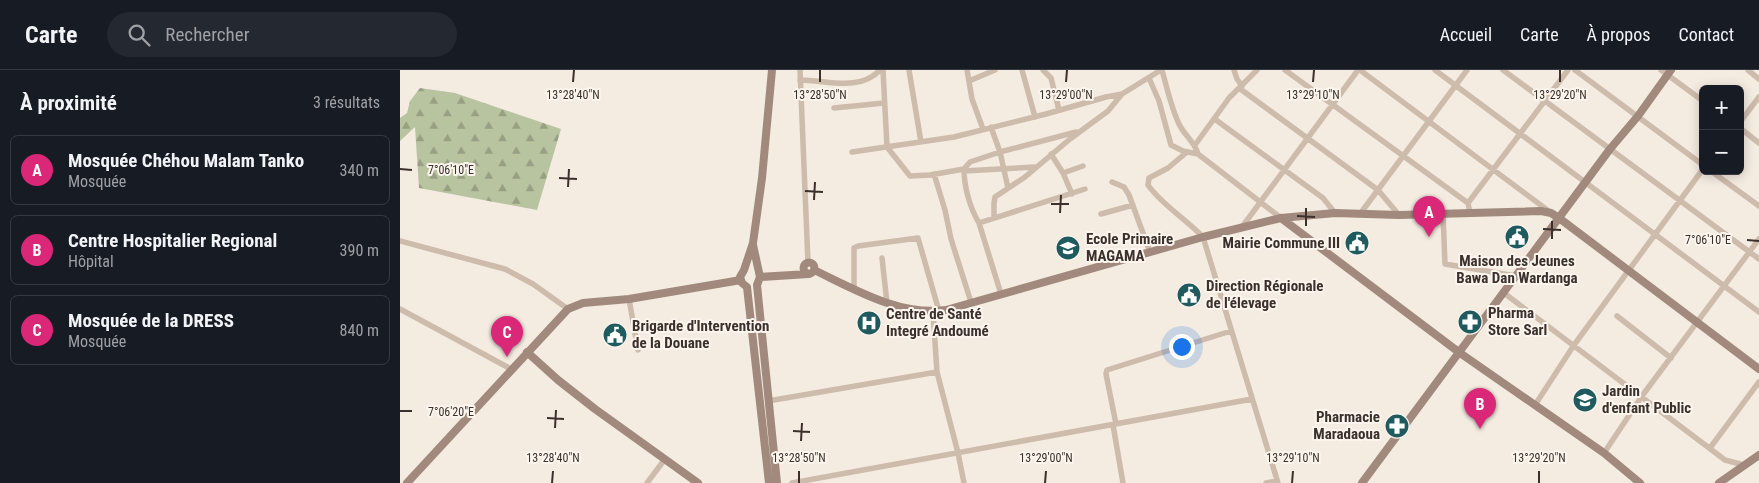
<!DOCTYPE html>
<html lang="fr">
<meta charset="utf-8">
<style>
:root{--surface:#171b24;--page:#242831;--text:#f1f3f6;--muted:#9ea1a6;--line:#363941;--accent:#db2777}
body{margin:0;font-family:"Roboto Condensed",sans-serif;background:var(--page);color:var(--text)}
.controls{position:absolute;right:15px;top:15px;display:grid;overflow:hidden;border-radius:8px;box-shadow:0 2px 12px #0003}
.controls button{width:45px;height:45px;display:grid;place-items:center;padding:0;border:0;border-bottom:1px solid var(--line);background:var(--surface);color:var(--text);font:25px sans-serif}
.you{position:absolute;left:781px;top:276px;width:18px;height:18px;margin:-12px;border:4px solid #fff;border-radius:50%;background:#1a73e8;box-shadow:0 0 0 8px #1a73e833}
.badge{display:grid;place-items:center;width:32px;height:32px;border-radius:50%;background:var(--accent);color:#fff;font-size:16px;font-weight:700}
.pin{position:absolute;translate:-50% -41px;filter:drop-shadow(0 1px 2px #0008)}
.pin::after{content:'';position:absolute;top:26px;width:18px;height:15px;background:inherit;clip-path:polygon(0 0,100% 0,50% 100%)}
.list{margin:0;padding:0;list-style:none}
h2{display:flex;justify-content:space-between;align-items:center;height:65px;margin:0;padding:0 20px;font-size:21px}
h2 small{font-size:16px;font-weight:400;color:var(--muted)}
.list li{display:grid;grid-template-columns:32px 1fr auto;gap:15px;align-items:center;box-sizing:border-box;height:70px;margin:0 10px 10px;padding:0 10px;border:1px solid var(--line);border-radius:8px}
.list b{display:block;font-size:19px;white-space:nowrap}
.list p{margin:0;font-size:16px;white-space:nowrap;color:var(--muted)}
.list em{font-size:16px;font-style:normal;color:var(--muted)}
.icon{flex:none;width:28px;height:28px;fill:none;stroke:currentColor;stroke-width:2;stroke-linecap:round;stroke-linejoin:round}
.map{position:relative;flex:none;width:1359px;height:413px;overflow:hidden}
header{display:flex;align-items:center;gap:30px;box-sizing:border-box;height:70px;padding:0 25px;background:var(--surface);border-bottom:1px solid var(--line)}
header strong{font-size:24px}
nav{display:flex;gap:28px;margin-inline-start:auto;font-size:18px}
.search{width:350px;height:45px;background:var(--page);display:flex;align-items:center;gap:12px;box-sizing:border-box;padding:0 18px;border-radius:28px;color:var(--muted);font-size:19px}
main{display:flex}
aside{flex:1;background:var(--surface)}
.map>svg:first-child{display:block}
.forest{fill:url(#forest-firs)}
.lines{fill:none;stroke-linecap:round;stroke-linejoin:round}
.street{stroke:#cdbbac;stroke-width:5.5}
.secondary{stroke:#a18a7d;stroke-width:8}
.ticks{fill:none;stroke:#3b302b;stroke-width:2}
.labels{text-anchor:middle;stroke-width:4;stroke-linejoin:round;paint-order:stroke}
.poi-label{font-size:15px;font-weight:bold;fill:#3b302b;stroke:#fbf5ee;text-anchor:start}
.ticks-label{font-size:12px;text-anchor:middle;fill:#3b302b;stroke:#fbf5ee;stroke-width:4;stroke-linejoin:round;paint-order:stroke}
</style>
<header>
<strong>Carte</strong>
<div class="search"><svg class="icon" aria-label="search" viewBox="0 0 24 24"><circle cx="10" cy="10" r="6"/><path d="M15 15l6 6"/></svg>Rechercher</div>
<nav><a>Accueil</a><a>Carte</a><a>À propos</a><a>Contact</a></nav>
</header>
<main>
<aside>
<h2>À proximité<small>3 résultats</small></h2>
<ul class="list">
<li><span class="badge">A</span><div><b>Mosquée Chéhou Malam Tanko</b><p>Mosquée</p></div><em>340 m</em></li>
<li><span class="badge">B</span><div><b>Centre Hospitalier Regional</b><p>Hôpital</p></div><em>390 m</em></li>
<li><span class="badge">C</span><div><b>Mosquée de la DRESS</b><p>Mosquée</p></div><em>840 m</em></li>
</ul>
</aside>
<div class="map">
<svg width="1359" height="413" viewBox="0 0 1359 413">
<defs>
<pattern id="forest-firs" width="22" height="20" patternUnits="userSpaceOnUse" patternTransform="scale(1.25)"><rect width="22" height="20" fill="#b8c4a0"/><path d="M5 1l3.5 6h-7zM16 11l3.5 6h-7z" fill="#97a083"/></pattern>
</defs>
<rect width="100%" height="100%" fill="#f4ebe1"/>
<path class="forest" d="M20,18L55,23L161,59L137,140L19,118L15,57L0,71V48L7,43L10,31Z"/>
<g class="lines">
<path class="street" d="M400,0L408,193
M483,0L487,77L510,106L530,105L564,99L570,92L600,82L591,57
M509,0L521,72
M567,0L572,29L583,59
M622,0L635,47
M643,0L651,8L659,40
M834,0L837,9L842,16
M885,0L1068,133
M960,0L1150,142
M1035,0L1359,242
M1103,0L1359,189
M1175,0L1303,95
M1261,0L1303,31
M1348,0L1359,9
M749,8L759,31L771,75L783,81L798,84C795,72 784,65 779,54C771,37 767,18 762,0
M400,10C428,10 459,22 480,0
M569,11L595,0
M839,18L978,120L999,145
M434,38L484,33
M814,50H816L923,128L935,143
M1340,52L1359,27
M1340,58L1359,73
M795,75L829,28L857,0
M452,82L554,67L646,44L706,27L722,24L761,0
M787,82L768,98L749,108L748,115C762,135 786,149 803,167L878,413
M651,84L663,103L672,124
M798,84L881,148
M564,99C564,117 570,138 579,153L601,224
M564,101L635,97
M1311,101L1359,136
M663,103L683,96
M534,104L545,140L551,169L571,232
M712,112L724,117L729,125L750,182
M608,118L600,82L676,62
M1070,143L1068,133L1168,0
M701,144L733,135
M960,144L1067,0
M1043,144L1045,194L1116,206
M594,148V133L595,127L625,107L670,69L708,41L722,24
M579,153L685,119
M842,157L958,0
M0,171L105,199L133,214L168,239
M482,188L487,233
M454,219V178L458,176L518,168L539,241
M1104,223L1325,390L1344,395
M229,229L238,280
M0,239L111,299
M533,242L537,302L558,383L564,413
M1217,246L1271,288
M368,331L537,302
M1135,335L1174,275L1303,99
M716,354L706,304L707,300L831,261
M713,355L723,413
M1310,378L1359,312
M1204,383L1242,326L1359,169
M247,413L265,389
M392,413L852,329
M866,413L877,411"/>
<path class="secondary" d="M881,148L1060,283L1204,383L1240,413
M353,175L360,207L357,215L377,413
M403.5 198a5.5 5.5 0 1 1 11 0a5.5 5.5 0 1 1-11 0Z
M414,200C456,220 499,246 546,240L803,167L881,148L935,143L999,145L1141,141L1151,143L1159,148L1359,299
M360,207L409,204
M127,282L158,310L195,339L298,413
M7,413L168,239L183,233L229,229L341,210
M369,413L347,217L342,213L340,207L344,200L353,173L362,108L372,0
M962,413L1210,79L1238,46L1271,0
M1319,413L1359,385"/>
</g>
<path class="ticks" d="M173,12L174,0M420,12V0M666,12L667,0M913,12L914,0M1160,12V0M0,99L12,100M159,108L177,109M168,117L169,99M405,121L423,122M414,130L415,112M651,134H669M660,143L661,125M897,146L915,147M906,156V138M1143,159L1161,160M1152,169V151M1347,170L1359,171M0,341H12M147,348L164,349M155,358L156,340M393,361L410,362M401,371L402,353M152,413L153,401M399,413V401M645,413L646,401M892,413L893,401M1139,413V401"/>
<defs>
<symbol id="civic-disc" viewBox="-11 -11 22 22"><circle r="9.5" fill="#1f5a5e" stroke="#fbf5ee"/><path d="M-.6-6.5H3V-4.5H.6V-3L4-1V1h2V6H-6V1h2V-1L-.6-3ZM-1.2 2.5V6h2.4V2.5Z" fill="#fff"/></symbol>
<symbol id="school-disc" viewBox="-11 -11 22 22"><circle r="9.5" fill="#1f5a5e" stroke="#fbf5ee"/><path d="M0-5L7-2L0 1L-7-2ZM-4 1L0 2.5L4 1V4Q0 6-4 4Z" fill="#fff"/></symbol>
<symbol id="pharmacy-disc" viewBox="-11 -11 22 22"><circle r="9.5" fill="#1f5a5e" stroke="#fbf5ee"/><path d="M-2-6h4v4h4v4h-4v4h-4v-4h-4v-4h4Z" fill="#fff"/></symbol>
<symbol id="hospital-disc" viewBox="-11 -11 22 22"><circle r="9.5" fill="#1f5a5e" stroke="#fbf5ee"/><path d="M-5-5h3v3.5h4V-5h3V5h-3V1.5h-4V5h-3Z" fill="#fff"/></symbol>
</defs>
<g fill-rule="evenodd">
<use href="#civic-disc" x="1103" y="153" width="28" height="28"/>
<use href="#civic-disc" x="943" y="159" width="28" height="28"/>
<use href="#school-disc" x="654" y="164" width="28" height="28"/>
<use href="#civic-disc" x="775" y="211" width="28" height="28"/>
<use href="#pharmacy-disc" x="1056" y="238" width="28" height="28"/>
<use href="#hospital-disc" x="455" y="239" width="28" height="28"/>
<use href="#civic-disc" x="201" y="251" width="28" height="28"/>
<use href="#school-disc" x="1171" y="316" width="28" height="28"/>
<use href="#pharmacy-disc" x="983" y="342" width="28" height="28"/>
</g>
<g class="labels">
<g class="poi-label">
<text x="686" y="174">Ecole Primaire<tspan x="686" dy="17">MAGAMA</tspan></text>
<text x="940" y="178" text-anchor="end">Mairie Commune III</text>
<text x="1117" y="196" text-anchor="middle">Maison des Jeunes<tspan x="1117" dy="17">Bawa Dan Wardanga</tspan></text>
<text x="806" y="221">Direction Régionale<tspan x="806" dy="17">de l'élevage</tspan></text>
<text x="1088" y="248">Pharma<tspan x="1088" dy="17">Store Sarl</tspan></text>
<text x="486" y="249">Centre de Santé<tspan x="486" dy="17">Integré Andoumé</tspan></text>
<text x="232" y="261">Brigarde d'Intervention<tspan x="232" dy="17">de la Douane</tspan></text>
<text x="1202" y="326">Jardin<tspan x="1202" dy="17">d'enfant Public</tspan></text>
<text x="980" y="352" text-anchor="end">Pharmacie<tspan x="980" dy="17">Maradaoua</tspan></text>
</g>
</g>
<g class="ticks-label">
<text x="173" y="29">13°28'40"N</text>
<text x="420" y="29">13°28'50"N</text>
<text x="666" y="29">13°29'00"N</text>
<text x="913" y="29">13°29'10"N</text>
<text x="1160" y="29">13°29'20"N</text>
<text x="51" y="104">7°06'10"E</text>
<text x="1308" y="174">7°06'10"E</text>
<text x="51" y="346">7°06'20"E</text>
<text x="153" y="392">13°28'40"N</text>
<text x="399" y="392">13°28'50"N</text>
<text x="646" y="392">13°29'00"N</text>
<text x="893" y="392">13°29'10"N</text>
<text x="1139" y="392">13°29'20"N</text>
</g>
</svg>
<div class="controls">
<button>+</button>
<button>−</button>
</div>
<div class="you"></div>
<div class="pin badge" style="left:1029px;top:167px">A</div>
<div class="pin badge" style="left:1080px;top:359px">B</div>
<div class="pin badge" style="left:107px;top:287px">C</div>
</div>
</main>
